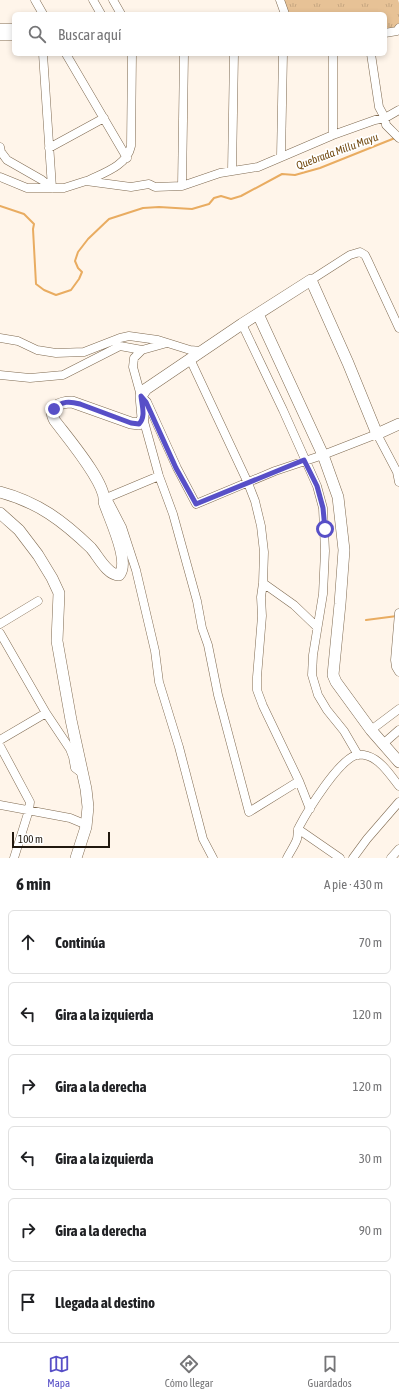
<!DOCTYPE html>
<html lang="es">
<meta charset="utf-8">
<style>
:root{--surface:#fff;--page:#f2f2f2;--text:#202124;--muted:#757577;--line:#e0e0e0;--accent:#574fc7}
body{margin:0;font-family:"Asap Condensed",sans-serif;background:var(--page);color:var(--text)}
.scale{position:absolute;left:12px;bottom:10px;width:98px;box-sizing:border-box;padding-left:4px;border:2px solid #21180e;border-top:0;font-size:11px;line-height:14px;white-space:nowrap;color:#21180e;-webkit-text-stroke:3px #fff;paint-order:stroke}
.stop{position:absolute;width:12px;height:12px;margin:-9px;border:3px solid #574fc7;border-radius:50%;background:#fff}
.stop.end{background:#574fc7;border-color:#fff;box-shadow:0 1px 4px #0008}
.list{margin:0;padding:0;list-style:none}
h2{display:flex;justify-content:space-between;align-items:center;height:52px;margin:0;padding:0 16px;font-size:17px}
h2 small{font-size:13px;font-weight:400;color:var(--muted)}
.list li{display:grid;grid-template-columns:26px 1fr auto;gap:12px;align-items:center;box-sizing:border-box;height:64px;margin:0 8px 8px;padding:0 8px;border:1px solid var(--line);border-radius:6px}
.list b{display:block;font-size:15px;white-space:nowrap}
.list em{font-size:13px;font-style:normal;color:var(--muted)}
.icon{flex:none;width:22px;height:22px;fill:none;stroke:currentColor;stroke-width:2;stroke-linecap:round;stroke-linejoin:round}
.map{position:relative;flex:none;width:399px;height:858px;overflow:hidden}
.search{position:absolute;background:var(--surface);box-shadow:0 2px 6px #0003;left:12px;right:12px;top:12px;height:44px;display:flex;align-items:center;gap:10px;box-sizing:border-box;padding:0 14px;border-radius:6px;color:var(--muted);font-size:15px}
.sheet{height:484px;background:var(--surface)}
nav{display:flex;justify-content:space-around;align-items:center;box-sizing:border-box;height:56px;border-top:1px solid var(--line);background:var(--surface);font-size:11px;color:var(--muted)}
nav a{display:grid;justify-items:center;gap:2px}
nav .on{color:var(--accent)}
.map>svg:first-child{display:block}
.grass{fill:url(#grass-tufts)}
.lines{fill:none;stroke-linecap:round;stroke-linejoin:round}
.stream{stroke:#e9ac61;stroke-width:2}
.street-casing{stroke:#7f6a51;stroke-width:9}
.secondary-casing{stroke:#7f6a51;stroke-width:12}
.street{stroke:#fff;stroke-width:8}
.secondary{stroke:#fff;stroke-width:11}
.route{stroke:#574fc7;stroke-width:5}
.labels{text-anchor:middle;stroke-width:3.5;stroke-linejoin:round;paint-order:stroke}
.water-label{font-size:11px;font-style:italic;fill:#734b11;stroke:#fff}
</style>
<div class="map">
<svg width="399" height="858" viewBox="0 0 399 858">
<defs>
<pattern id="grass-tufts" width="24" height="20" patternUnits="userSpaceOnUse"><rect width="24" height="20" fill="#e7c296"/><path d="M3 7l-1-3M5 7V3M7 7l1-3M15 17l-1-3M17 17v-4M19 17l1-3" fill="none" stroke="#c6a680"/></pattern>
</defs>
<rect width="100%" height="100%" fill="#fff5ea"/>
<path class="grass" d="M283,0H398L399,3V23L394,28L385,30V14H289Z"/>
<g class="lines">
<path class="stream" d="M0,206L24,214L34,224L33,229L36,284L44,290L56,295L71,290L79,279L82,272L78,268L75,261L78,252L88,239L109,219L143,208L159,207L192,209L209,204L214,198L221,196L231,199L241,196L282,174L295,175L320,168L395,138
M366,620L397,616"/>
<defs>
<path id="street" d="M35,0L43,14
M93,0L101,14
M113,0L121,14
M280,0L285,14
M0,28H14
M385,33L397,31L399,28
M0,36H14
M43,54L52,188
M66,54L127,158
M333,54V135
M371,54L379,107L385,118L386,125L399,138
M0,147L1,152L7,160L42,180L52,188
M49,148L104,118
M281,156L283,54
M232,171L234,54
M0,177L27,188H64L86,181L131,187L149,184L155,187L182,186L220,173L258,167L333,135L375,120L385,118L399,110
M87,181C103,173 127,166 131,146L132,54
M182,186L184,54
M311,280L350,255L360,252L365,255L367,259L399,328
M242,324L283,410L317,486L323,508L325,551L323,594L313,655L312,675L318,695L327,710L344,731L358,755
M0,338L18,341L37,350L56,353L84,352L120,338L129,336L158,340L190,350L201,351
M167,343L142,350L134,358L133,367L141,396L147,402L177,468L196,504L275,471L323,455L377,434L397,472L399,482
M190,359L248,483L255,501L261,526L264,552L263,583L261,597L262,616L257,677V690L263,706L299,781L310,809
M0,375L30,378L63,375L120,346L142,350
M143,418L159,476L173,514L197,601L202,628L208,645L218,695L249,812L299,781
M159,476L104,499L108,500L122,527L136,570L155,651L159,682L179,747L203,839L213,858
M263,583L294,605L317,627
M399,613L395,660L396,667L399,672
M0,624L38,601
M0,633L46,713L70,749L73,757L75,768L83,774
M371,730L399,709
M0,740L46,713
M383,744L399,730
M0,746L30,802L29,810L14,858
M0,805L70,818L82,823L86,827
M298,829L340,858
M287,858C290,852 295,845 297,839C298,835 297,831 299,827C308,810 338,761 356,755C359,754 365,755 368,756C381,760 391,776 399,786
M353,858L367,839L399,802
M391,858L399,849"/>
<path id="secondary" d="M258,314L323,455L338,497L344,550L340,604L333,675L336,682L371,730L399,762
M0,492C38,502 63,521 91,548C98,556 107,575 119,575C131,562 109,518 104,502C107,484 67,437 55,421C47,407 60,402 72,402L131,423L139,424L143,418L141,396L146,389L242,324L311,280L348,363L377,434L399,424
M0,513L19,530L38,555L52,578L59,593L57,641L71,720L86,789L88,807L86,827L76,858"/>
</defs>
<use href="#street" class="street-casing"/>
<use href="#secondary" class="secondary-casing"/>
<use href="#street" class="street"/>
<use href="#secondary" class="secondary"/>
</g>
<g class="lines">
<path class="route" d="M54,409C62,401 69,401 80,404L131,423L139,424C146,417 142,406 141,396L146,402L176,468L196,504L304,460L317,486L323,508L325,529"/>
</g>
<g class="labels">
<g class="water-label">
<text transform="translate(337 151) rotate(-20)" y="4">Quebrada Millu Mayu</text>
</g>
</g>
</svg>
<div class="scale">100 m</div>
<div class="stop" style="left:325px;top:529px"></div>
<div class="stop end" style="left:54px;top:409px"></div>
<div class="search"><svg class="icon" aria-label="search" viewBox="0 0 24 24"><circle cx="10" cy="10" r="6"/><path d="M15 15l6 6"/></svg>Buscar aquí</div>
</div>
<section class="sheet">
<h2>6 min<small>A pie · 430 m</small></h2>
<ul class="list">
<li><svg class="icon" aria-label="ahead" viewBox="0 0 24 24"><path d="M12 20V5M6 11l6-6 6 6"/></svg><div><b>Continúa</b></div><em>70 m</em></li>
<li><svg class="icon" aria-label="left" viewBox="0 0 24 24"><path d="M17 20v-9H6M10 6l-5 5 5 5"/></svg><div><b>Gira a la izquierda</b></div><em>120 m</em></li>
<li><svg class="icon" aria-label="right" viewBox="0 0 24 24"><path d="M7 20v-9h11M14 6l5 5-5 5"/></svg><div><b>Gira a la derecha</b></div><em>120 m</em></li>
<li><svg class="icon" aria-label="left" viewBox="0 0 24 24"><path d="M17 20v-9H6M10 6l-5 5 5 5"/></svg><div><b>Gira a la izquierda</b></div><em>30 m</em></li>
<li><svg class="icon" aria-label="right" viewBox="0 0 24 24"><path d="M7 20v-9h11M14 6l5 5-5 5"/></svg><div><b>Gira a la derecha</b></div><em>90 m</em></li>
<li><svg class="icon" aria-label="arrive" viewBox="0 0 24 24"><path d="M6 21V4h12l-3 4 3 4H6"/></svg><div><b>Llegada al destino</b></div></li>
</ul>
</section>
<nav>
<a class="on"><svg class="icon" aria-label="map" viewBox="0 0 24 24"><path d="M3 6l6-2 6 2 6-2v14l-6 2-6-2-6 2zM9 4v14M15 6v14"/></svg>Mapa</a>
<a><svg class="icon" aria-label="directions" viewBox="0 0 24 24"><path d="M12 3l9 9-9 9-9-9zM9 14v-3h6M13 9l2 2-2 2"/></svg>Cómo llegar</a>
<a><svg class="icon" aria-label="saved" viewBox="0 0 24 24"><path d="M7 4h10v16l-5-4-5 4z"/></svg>Guardados</a>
</nav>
